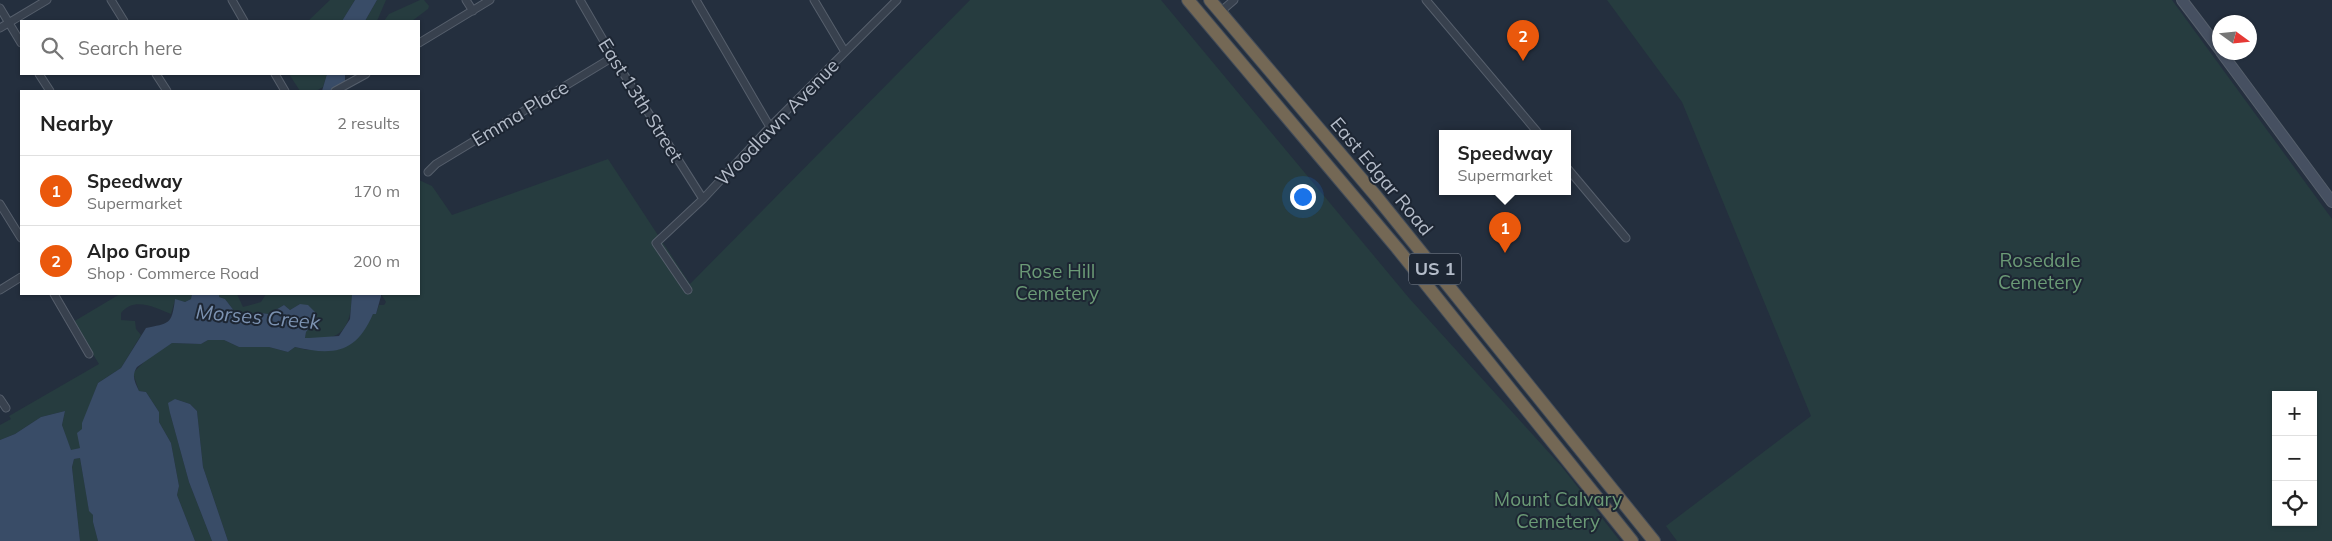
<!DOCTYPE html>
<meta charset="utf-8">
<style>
:root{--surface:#fff;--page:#f6f6f6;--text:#222;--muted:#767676;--line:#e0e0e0;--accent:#ea580c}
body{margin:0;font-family:Mulish,sans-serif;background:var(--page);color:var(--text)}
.controls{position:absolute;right:15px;bottom:15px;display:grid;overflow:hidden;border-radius:0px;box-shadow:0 1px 4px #0004}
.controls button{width:45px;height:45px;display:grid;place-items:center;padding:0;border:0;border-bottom:1px solid var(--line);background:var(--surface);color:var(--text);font:25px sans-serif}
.compass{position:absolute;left:2212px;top:15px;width:45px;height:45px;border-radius:50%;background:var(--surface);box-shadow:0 1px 4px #0004;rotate:105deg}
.you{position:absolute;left:1302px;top:196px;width:18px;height:18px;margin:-12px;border:4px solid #fff;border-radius:50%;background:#1a73e8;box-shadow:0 0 0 8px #1a73e833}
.badge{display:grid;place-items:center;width:32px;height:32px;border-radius:50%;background:var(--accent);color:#fff;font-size:16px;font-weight:700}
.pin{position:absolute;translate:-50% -41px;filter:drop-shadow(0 1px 2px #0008)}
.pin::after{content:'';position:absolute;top:26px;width:18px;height:15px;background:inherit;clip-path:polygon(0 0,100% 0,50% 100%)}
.popup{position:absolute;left:1439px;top:130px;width:132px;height:65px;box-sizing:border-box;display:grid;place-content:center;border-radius:0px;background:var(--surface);filter:drop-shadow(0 1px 4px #0005);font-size:16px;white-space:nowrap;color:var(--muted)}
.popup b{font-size:19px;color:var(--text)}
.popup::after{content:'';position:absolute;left:50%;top:100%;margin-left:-10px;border:10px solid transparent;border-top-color:var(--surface)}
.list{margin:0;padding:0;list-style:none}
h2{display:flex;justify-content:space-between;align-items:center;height:65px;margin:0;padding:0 20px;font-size:21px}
h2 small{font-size:16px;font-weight:400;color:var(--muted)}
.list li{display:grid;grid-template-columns:32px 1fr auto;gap:15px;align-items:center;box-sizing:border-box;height:70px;padding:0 20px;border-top:1px solid var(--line)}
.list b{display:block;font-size:19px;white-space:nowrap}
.list p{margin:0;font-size:16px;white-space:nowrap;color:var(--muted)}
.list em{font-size:16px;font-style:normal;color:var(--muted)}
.icon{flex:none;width:28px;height:28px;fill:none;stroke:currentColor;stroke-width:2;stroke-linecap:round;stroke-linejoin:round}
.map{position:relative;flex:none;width:2332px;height:541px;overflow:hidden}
.search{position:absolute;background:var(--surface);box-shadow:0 1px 4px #0004;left:20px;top:20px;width:400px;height:55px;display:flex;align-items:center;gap:12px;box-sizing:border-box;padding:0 18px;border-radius:0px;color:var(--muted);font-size:19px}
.panel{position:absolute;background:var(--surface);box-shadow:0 1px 4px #0004;left:20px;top:90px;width:400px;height:205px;border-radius:0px}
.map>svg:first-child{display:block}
.green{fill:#263c3f;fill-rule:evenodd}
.water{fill:#394c67}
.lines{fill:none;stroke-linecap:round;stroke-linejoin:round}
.street-casing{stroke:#565f6c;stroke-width:9}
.secondary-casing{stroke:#565f6c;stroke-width:12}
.highway-casing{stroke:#434c59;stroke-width:14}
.street{stroke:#38414e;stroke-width:7}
.secondary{stroke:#465061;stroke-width:10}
.highway{stroke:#746855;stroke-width:12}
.labels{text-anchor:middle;stroke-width:4;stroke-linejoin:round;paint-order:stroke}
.shield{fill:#1d2633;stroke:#878f9c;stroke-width:1}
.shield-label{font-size:18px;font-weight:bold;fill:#b4bcc9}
.street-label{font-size:19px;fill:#b4bcc9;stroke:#1d2633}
.park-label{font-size:19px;fill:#6b9a76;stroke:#1d2633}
.water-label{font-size:20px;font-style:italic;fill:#7c92b1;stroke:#1d2633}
</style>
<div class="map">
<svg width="2332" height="541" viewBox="0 0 2332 541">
<rect width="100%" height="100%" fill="#242f3e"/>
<path class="green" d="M330,0H355L342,21H308Z
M377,0H386L377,21H365Z
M420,0H424L429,6L428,9L412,21H384L389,14Z
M970,0H1161L1409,298L1562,467L1620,541H228L203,467L197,411L190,404L175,399L170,413L189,482L212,541H195L177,495L179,486L171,443L159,422V412L146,392L139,391L133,373L149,357L172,343L201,344L208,340H224L239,347H269L288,352L295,347L307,350L363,329L373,314H376L379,305H384L386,302L381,294H419V180L432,186L452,215L608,159L690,284Z
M1607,0H2172L2332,219V541H1677L1666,526L1811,416L1682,102ZM2276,395H2313V522H2276Z
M289,74H327L323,87L316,91H300Z
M120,294H192L191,299L185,302L175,300L171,314C156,308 134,296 121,313V320L135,321L136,329L141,335L121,368L98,383L83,423L80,448L71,451L62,425L65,411L41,417L15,434L0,440V425L11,419L9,416L99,364L73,322Z
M219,294H237L243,307L261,302L266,294H352C351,328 342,343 305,338L306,332L309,328L300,304L290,310L284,305L269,314L260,313L238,316L225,299L219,297Z
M80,458L89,510L93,515V522L98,541H80L72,467L74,459Z"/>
<path class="water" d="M355,0H377L365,21H342Z
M327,74H345V91H322Z
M192,294H219V297L225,299L238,316L260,313L269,314L284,305L290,310L300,304L308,305L315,312V321L306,332L305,338H309L339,336L350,319L352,294H381V296L376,314H373C356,353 334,356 295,347L288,352L269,347H239L224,340H208L201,344L172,343L137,367C131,376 135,382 139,391L146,392L159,412V422L171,443L179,486L177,495L195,541H98L93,522V515L89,511L80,458L74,459L72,467L80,541H0V440L15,434L41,417L65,411L62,425L71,450L80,448L77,433L82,429V423L98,383L121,368L146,328C168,323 172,326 175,299L185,302L191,299Z
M175,399L190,404L197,411L203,467L228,541H212L189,482L170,413L168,403Z"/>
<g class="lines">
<defs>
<path id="street" d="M111,0L124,21
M232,0L244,21
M466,0L473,11
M580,0L613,57L703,199
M696,0L770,127
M814,0L845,52
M1426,0L1539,134
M0,8L21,43
M1220,12L1234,0
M0,28L47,0
M419,43L490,0
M39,74L50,91
M156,74L167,91
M275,74L285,91
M335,91L366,74
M1568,169L1626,238
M428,172L436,164L613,57
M0,204L21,238
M0,290L21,277
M688,290L656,243L703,199L770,127L897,0
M54,294L89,354
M0,399L6,408"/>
<path id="secondary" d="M2182,0L2220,50
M2221,52L2332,202"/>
<path id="highway" d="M1188,0L1397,248L1632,541
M1210,0L1376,196L1654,541"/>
</defs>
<use href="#street" class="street-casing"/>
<use href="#secondary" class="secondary-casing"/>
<use href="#highway" class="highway-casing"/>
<use href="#street" class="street"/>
<use href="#secondary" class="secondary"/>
<use href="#highway" class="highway"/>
</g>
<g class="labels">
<rect class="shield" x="1409" y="253.5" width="52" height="31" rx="4"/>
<g class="shield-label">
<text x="1435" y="275">US 1</text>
</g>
<g class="street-label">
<text transform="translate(641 100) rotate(58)" y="7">East 13th Street</text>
<text transform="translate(520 113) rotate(-31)" y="7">Emma Place</text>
<text transform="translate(777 122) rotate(-46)" y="7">Woodlawn Avenue</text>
<text transform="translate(1382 176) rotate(50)" y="7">East Edgar Road</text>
</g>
<g class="park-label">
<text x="2040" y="267">Rosedale<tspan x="2040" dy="22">Cemetery</tspan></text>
<text x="1057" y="278">Rose Hill<tspan x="1057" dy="22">Cemetery</tspan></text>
<text x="1558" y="506">Mount Calvary<tspan x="1558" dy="22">Cemetery</tspan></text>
</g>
<g class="water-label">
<text transform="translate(258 317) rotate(5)" y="7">Morses Creek</text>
</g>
</g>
</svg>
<div class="controls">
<button>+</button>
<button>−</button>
<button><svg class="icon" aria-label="locate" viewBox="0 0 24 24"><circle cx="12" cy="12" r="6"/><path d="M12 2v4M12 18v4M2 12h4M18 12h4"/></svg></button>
</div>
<svg class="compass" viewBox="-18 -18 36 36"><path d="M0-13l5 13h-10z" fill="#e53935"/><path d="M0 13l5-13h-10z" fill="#767676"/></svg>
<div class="you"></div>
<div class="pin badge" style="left:1505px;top:253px">1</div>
<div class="popup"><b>Speedway</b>Supermarket</div>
<div class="pin badge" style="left:1523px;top:61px">2</div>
<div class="search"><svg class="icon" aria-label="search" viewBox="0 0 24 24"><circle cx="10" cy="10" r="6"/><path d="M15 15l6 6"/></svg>Search here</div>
<section class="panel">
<h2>Nearby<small>2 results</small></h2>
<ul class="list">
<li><span class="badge">1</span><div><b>Speedway</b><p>Supermarket</p></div><em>170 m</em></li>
<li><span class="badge">2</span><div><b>Alpo Group</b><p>Shop · Commerce Road</p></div><em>200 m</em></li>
</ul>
</section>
</div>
